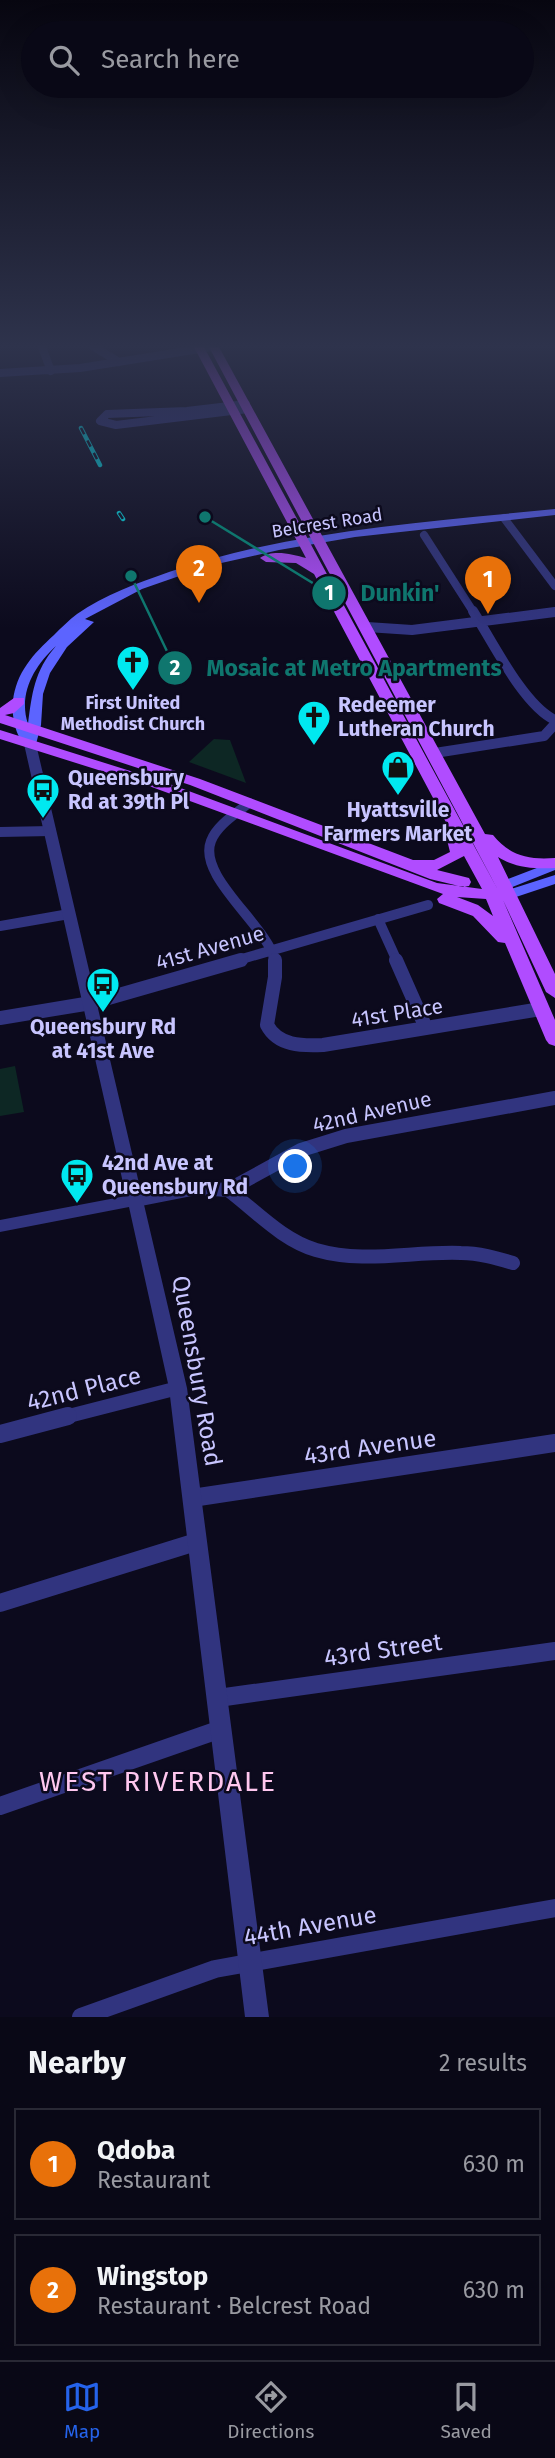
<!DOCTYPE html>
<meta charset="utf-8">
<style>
:root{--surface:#090816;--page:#171623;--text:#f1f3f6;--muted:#999aa1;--line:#292935;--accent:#2563eb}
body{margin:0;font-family:"Fira Sans",sans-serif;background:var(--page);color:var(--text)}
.you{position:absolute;left:296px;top:1167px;width:24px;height:24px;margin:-18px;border:5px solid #fff;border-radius:50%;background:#1a73e8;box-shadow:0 0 0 10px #1a73e833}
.badge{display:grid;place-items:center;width:46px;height:46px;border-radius:50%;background:var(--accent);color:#fff;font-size:23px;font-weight:700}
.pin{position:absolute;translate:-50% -58px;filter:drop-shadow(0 2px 4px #0008)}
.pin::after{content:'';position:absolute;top:37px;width:24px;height:21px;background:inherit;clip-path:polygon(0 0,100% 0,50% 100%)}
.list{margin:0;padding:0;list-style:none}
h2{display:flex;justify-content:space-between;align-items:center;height:91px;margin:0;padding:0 28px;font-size:30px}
h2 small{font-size:23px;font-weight:400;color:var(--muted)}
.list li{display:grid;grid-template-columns:46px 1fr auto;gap:21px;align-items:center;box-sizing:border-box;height:112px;margin:0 14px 14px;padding:0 14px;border:2px solid var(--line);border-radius:0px}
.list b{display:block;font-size:26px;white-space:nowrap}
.list p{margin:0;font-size:23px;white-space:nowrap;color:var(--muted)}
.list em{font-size:23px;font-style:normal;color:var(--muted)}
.icon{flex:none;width:38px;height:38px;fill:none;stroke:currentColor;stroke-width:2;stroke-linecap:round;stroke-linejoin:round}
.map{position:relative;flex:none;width:555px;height:2017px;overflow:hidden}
.search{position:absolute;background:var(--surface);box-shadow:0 7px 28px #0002;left:21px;right:21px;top:21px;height:77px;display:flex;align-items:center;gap:18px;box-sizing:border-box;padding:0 24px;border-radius:38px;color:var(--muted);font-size:26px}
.sheet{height:343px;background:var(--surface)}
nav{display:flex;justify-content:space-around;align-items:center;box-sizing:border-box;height:98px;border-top:2px solid var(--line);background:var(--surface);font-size:19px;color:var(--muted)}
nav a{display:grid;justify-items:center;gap:4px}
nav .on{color:var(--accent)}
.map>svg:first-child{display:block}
.green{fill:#0d2724}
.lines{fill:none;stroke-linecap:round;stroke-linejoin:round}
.minor-far3{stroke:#31347f;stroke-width:8}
.minor-far2{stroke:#31347f;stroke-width:10}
.minor-far1{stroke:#31347f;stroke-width:14}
.minor{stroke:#31347f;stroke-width:18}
.tertiary{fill:#31347f;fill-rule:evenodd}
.secondary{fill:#5c64ff;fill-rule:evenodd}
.primary{fill:#b04cff;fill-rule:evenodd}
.rail-casing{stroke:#00e9f0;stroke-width:4.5}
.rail{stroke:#0c0a1d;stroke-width:2.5;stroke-dasharray:7;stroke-linecap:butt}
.labels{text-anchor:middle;stroke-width:5;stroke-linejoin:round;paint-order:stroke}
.far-street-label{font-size:18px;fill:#c8c5ff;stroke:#0c0a1d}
.far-poi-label{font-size:18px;font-weight:bold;fill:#c8c5ff;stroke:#0c0a1d}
.poi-label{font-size:21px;font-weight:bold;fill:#c8c5ff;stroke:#0c0a1d;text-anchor:start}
.street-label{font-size:21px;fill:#c8c5ff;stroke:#0c0a1d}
.near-street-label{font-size:24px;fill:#c8c5ff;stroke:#0c0a1d}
.near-neighbourhood-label{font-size:28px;letter-spacing:2px;fill:#ffc7ef;stroke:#0c0a1d}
.leader{fill:none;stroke:#0f766e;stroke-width:2.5}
.callout-dot{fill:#0f766e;stroke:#0c0a1d;stroke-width:2.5}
.mark-label{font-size:21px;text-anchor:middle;font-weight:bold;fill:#fff}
.callout-label{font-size:23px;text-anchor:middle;font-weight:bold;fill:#0f766e;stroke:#0c0a1d;stroke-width:5;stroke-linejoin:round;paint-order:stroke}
</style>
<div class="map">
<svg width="555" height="2017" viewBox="0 0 555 2017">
<rect width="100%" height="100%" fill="#0c0a1d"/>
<path class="green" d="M214,739L230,740L246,783L189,762Z
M15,1066L24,1112L0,1116V1069Z"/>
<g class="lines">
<path class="minor-far3" d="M42,347L51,371
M94,347L119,362
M0,373L80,368L212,347
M246,404L187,411L107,414L100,421L116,425L248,409
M504,518L555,586
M424,535L474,613
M546,613L555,612"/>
<path class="minor-far2" d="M473,611C492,641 524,706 555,720
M367,627L412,630L555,612
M435,753L544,736L555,724
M249,803C237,813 217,825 211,841C197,877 268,926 275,961
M0,832L51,831
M378,919L397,961
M0,926L69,914
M235,961L428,905"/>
<path class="minor-far1" d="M275,960V977L267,1025C278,1046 302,1046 323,1045L541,1009
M396,960L426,1028
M0,1018L91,1003L241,960
M228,1190C256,1211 282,1240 316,1250C364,1264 412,1251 461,1253C479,1253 496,1258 513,1263
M136,1200L197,1188L228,1190L301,1150L346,1136L555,1098
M61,1418L178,1388"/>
<path class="minor" d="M0,1434L68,1416
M192,1498L555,1443
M0,1603L196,1542
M218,1698L555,1651
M0,1806L221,1729
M81,2017L215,1969L555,1908"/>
<path class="tertiary" d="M30,741L36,744L187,1388L269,2017H245L169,1388L129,1207L0,1232V1220L126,1196L24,744Z"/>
<path class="secondary" d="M555,509V515L355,537L279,550L208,566L142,589L85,619L94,622L67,647L50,673L43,694L41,725L36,744L30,748C16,743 11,714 13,701C16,673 33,654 54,635C61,628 69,620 77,614C104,595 138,583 169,572C292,530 426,522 555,509ZM56,646C34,671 32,694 28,724C18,694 34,666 56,646Z
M555,861V870L505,890L498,885L500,882Z
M555,875V884L510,899L503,894L505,891Z"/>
<path class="primary" d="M194,347H204L498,890L209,347H219L485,834L493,835C510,856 529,860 555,858V868C535,869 515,868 498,857L555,974V998L546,992L503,900L555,1020V1046L549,1044L546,1040L505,943L498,942L473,916L439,903L437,899L443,894L149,786L0,739V730L159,780L437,883L482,889L464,856L437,870L469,878L471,882L469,886L463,887L430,879L190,785L0,723V708L14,698H24V704L14,713L5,715L200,779L413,860H434L450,852L445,832L449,828L314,574L296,563L266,562L260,558C272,549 292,554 306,558ZM457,897L486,899L493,916L478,905Z"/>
<defs>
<path id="rail" d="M81,428L100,465
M119,513L123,519"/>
</defs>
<use href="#rail" class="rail-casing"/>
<use href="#rail" class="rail"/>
</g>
<linearGradient id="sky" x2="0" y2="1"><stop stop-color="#070610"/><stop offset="0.55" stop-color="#2e334c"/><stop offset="1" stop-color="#2e334c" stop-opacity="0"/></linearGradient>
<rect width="555" height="629" fill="url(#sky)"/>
<defs>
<symbol id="church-pin" viewBox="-11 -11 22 30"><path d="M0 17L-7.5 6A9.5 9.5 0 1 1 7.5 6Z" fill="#00e9f0" stroke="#0c0a1d"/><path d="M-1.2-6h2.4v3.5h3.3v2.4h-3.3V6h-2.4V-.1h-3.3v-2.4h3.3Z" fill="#111"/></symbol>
<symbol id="shop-pin" viewBox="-11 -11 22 30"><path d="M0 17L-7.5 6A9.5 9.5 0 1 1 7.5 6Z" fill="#00e9f0" stroke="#0c0a1d"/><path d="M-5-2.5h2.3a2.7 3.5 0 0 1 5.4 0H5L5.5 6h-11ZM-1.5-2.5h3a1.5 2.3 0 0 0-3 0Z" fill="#111"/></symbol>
<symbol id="bus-pin" viewBox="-11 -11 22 30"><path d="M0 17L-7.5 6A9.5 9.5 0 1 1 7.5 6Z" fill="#00e9f0" stroke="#0c0a1d"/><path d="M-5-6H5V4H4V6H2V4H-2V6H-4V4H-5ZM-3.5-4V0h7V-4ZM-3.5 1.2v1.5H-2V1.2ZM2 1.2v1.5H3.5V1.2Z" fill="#111"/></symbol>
</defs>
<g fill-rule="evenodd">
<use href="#church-pin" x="114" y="643" width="38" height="52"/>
<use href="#church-pin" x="295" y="698" width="38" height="52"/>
<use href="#shop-pin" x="379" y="748" width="38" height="52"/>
<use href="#bus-pin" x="24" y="771" width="38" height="52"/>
<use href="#bus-pin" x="84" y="965" width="38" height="52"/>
<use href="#bus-pin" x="58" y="1156" width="38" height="52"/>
</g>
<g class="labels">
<g class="far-street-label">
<text transform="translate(327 523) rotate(-9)" y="6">Belcrest Road</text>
</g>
<g class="far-poi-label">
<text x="133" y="709">First United<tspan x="133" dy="21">Methodist Church</tspan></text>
</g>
<g class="poi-label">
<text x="338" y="712">Redeemer<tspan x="338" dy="24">Lutheran Church</tspan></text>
<text x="68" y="785">Queensbury<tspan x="68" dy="24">Rd at 39th Pl</tspan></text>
<text x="398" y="817" text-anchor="middle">Hyattsville<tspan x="398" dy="24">Farmers Market</tspan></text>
<text x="103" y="1034" text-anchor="middle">Queensbury Rd<tspan x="103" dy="24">at 41st Ave</tspan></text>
<text x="102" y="1170">42nd Ave at<tspan x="102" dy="24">Queensbury Rd</tspan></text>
</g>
<g class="street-label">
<text transform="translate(210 948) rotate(-16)" y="7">41st Avenue</text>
<text transform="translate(397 1013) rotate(-9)" y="7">41st Place</text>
<text transform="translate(372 1112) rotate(-13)" y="7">42nd Avenue</text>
</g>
<g class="near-street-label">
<text transform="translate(197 1371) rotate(80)" y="8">Queensbury Road</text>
<text transform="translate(84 1389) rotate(-14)" y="8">42nd Place</text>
<text transform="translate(370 1447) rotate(-8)" y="8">43rd Avenue</text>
<text transform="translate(383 1650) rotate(-8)" y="8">43rd Street</text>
<text transform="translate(310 1926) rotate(-10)" y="8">44th Avenue</text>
</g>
<g class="near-neighbourhood-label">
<text x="158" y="1791">WEST RIVERDALE</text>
</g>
</g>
<path class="leader" d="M205 517L329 593M131 576L175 668"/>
<g class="callout-dot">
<circle cx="205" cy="517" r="7"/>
<circle cx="131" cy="576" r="7"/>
<circle cx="329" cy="593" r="18"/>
<circle cx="175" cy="668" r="18"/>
</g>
<g class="mark-label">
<text x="329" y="600">1</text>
<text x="175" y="675">2</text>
</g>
<g class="callout-label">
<text x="400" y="601">Dunkin'</text>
<text x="354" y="676">Mosaic at Metro Apartments</text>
</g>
</svg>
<div class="you"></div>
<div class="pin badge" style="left:488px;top:614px;background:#e8710a">1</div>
<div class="pin badge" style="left:199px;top:603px;background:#e8710a">2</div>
<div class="search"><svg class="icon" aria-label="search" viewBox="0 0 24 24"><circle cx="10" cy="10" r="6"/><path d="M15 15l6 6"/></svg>Search here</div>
</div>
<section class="sheet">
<h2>Nearby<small>2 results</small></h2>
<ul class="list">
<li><span class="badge" style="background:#e8710a">1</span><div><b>Qdoba</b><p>Restaurant</p></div><em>630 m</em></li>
<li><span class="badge" style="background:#e8710a">2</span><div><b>Wingstop</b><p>Restaurant · Belcrest Road</p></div><em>630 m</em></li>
</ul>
</section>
<nav>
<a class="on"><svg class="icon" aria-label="map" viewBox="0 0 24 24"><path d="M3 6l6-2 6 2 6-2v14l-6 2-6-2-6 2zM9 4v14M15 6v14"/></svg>Map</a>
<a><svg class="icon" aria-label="directions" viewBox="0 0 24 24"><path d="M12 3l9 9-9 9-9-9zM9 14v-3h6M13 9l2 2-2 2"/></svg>Directions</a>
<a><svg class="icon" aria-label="saved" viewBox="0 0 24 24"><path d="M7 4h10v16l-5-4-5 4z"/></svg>Saved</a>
</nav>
